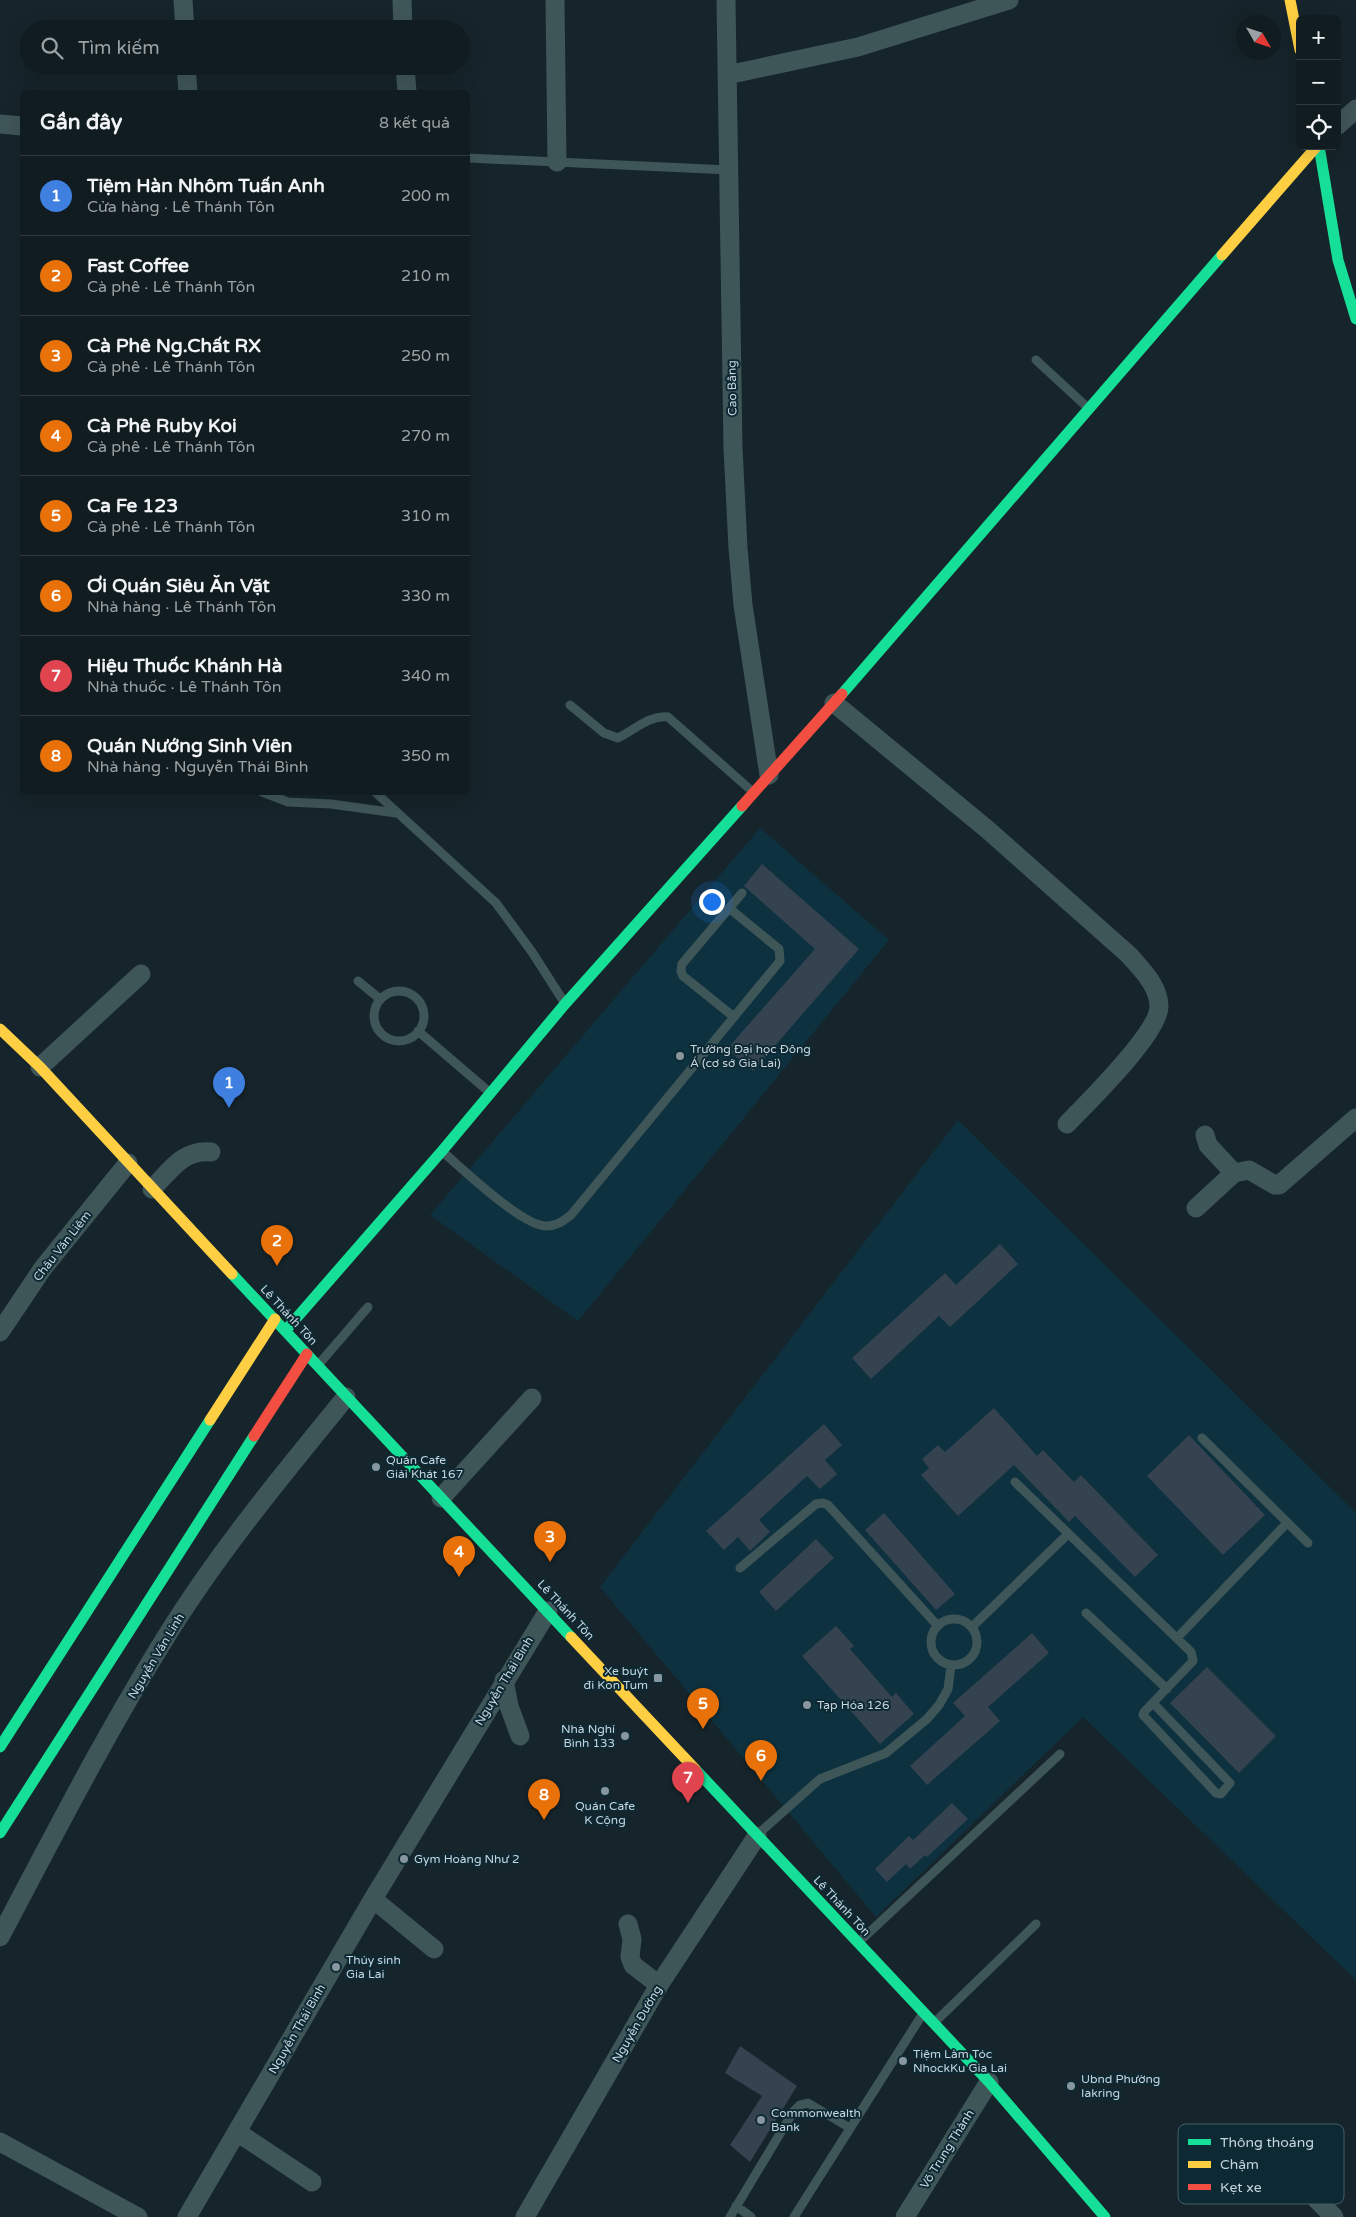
<!DOCTYPE html>
<html lang="vi">
<meta charset="utf-8">
<style>
:root{--surface:#101c20;--page:#1e292d;--text:#f1f3f6;--muted:#9ca1a5;--line:#303a3e;--accent:#88979f}
body{margin:0;font-family:"Varela Round",sans-serif;background:var(--page);color:var(--text)}
.controls{position:absolute;right:15px;top:15px;display:grid;overflow:hidden;border-radius:8px;box-shadow:0 5px 20px #0002}
.controls button{width:45px;height:45px;display:grid;place-items:center;padding:0;border:0;border-bottom:1px solid var(--line);background:var(--surface);color:var(--text);font:25px sans-serif}
.compass{position:absolute;left:1236px;top:15px;width:45px;height:45px;border-radius:50%;background:var(--surface);box-shadow:0 5px 20px #0002;rotate:129deg}
.you{position:absolute;left:711px;top:901px;width:18px;height:18px;margin:-12px;border:4px solid #fff;border-radius:50%;background:#1a73e8;box-shadow:0 0 0 8px #1a73e833}
.badge{display:grid;place-items:center;width:32px;height:32px;border-radius:50%;background:var(--accent);color:#fff;font-size:16px;font-weight:700}
.pin{position:absolute;translate:-50% -41px;filter:drop-shadow(0 1px 2px #0008)}
.pin::after{content:'';position:absolute;top:26px;width:18px;height:15px;background:inherit;clip-path:polygon(0 0,100% 0,50% 100%)}
.list{margin:0;padding:0;list-style:none}
h2{display:flex;justify-content:space-between;align-items:center;height:65px;margin:0;padding:0 20px;font-size:21px}
h2 small{font-size:16px;font-weight:400;color:var(--muted)}
.list li{display:grid;grid-template-columns:32px 1fr auto;gap:15px;align-items:center;box-sizing:border-box;height:80px;padding:0 20px;border-top:1px solid var(--line)}
.list b{display:block;font-size:19px;white-space:nowrap}
.list p{margin:0;font-size:16px;white-space:nowrap;color:var(--muted)}
.list em{font-size:16px;font-style:normal;color:var(--muted)}
.icon{flex:none;width:28px;height:28px;fill:none;stroke:currentColor;stroke-width:2;stroke-linecap:round;stroke-linejoin:round}
.map{position:relative;flex:none;width:1356px;height:2217px;overflow:hidden}
.search{position:absolute;background:var(--surface);box-shadow:0 5px 20px #0002;left:20px;top:20px;width:450px;height:55px;display:flex;align-items:center;gap:12px;box-sizing:border-box;padding:0 18px;border-radius:28px;color:var(--muted);font-size:19px}
.panel{position:absolute;background:var(--surface);box-shadow:0 5px 20px #0002;left:20px;top:90px;width:450px;height:705px;border-radius:8px}
.map>svg:first-child{display:block}
.built{fill:#0e313f}
.building{fill:#34434f}
.lines{fill:none;stroke-linecap:round;stroke-linejoin:round}
.lane{stroke:#3f5659;stroke-width:9}
.street{stroke:#3f5659;stroke-width:19}
.fast{stroke:#16e098;stroke-width:11}
.slow{stroke:#ffcf43;stroke-width:11}
.jam{stroke:#f24e42;stroke-width:11}
.poi-dot{fill:#88979f;stroke:#0d2934;stroke-width:2}
.labels{text-anchor:middle;stroke-width:4;stroke-linejoin:round;paint-order:stroke}
.street-label{font-size:12px;fill:#c6d5dd;stroke:#0d2934}
.poi-label{font-size:12px;fill:#c6d5dd;stroke:#0d2934;text-anchor:start}
.key{fill:#0d2934;stroke:#445d67;stroke-width:1}
.key-label{font-size:14px;fill:#c6d5dd}
</style>
<div class="map">
<svg width="1356" height="2217" viewBox="0 0 1356 2217">
<rect width="100%" height="100%" fill="#16252b"/>
<path class="built" d="M760,828L889,940L578,1321L430,1215Z
M958,1120L1356,1513V1980L1083,1717L876,1917L600,1587Z"/>
<path class="building" d="M762,864L859,949L753,1071L727,1049L815,949L744,886Z
M1000,1244L1018,1264L950,1327L939,1316L871,1379L852,1358L945,1273L956,1285Z
M994,1408L1037,1456L1043,1450L1074,1482L1081,1475L1158,1555L1135,1577L1075,1516L1069,1522L1014,1465L958,1516L921,1475L929,1468L922,1459L938,1445L945,1452Z
M824,1424L842,1445L825,1460L837,1474L820,1489L807,1476L759,1520L770,1532L750,1551L738,1537L724,1550L706,1531Z
M1189,1435L1265,1515L1223,1555L1147,1476Z
M884,1513L955,1594L936,1610L865,1530Z
M816,1539L834,1558L776,1611L759,1592Z
M836,1626L854,1646L850,1649L892,1697L896,1693L914,1714L880,1744L802,1656Z
M1032,1633L1049,1653L988,1707L1000,1721L927,1785L910,1766L965,1716L953,1703Z
M1207,1667L1276,1736L1239,1773L1170,1703Z
M952,1803L968,1819L927,1857L925,1855L910,1869L906,1864L887,1882L875,1869L909,1836L913,1840Z
M740,2046L797,2086L750,2162L730,2145L762,2096L725,2073Z"/>
<g class="lines">
<path class="lane" d="M468,158L729,170
M1036,360L1087,407
M570,705L604,733L618,738C635,730 648,715 668,717L753,792
M262,792L288,802L331,804L396,813
M375,792L496,903L532,952L564,1002
M358,981L380,999
M374 1016a25 25 0 1 1 50 0a25 25 0 1 1-50 0Z
M734,1017L683,976L681,971L682,964L742,893
M418,1031L488,1091
M444,1153C464,1170 523,1227 547,1226C557,1226 563,1221 571,1215L780,961L779,949L729,908
M319,1364L368,1307
M1202,1438L1308,1543
M1015,1482L1191,1652L1193,1661L1144,1712L1143,1715L1216,1793L1221,1794L1230,1783L1153,1703
M740,1568L816,1504L823,1503L828,1505L937,1625
M1086,1613L1167,1689
M931 1642a23 23 0 1 1 46 0a23 23 0 1 1-46 0Z
M972,1627L1068,1534
M1177,1638L1287,1523
M758,1834L820,1779L886,1753L927,1719L939,1705L948,1689L951,1666
M860,1941L1060,1754
M936,2021L1036,1924
M736,2206L751,2217
M730,2217L793,2112L800,2105L808,2103L850,2128
M794,2217L922,2015"/>
<path class="street" d="M183,0L185,29
M402,0L403,29
M555,0L557,162
M726,0L733,448L738,548L743,605L769,775
M186,66L188,92
M405,66L407,92
M727,75L858,47L1009,0
M0,124L22,126
M1337,126L1356,109
M834,703L988,830L1129,955C1142,970 1159,986 1159,1007C1158,1034 1088,1102 1067,1124
M40,1067L141,974
M1205,1135L1208,1145L1234,1173
M152,1189C170,1171 183,1149 211,1152
M1196,1208L1234,1173L1249,1170L1275,1185H1279L1356,1118
M0,1332L43,1268L128,1163
M441,1498L532,1398
M504,1680L509,1706L520,1736
M373,1899L434,1949
M628,1924L632,1939L630,1957L633,1965L659,1985
M0,1937C54,1835 107,1731 169,1632C221,1549 284,1473 346,1397
M237,2132L312,2182
M0,2142L138,2217
M1275,2157L1334,2217
M187,2217L373,1899L548,1611
M525,2217L659,1985L757,1836
M905,2217L989,2082"/>
<path class="fast" d="M1319,146L1338,260L1356,319
M842,694L1222,255
M232,1274L571,1637
M286,1330L442,1151L565,1004L742,806
M0,1747L210,1420
M695,1769L989,2082L1105,2217
M0,1833L254,1436"/>
<path class="slow" d="M1290,0L1300,50
M1222,255L1317,146
M0,1029L40,1067L232,1274
M210,1420L275,1319
M571,1637L695,1769"/>
<path class="jam" d="M742,806L842,694
M254,1436L307,1354"/>
</g>
<g class="poi-dot">
<circle cx="680" cy="1056" r="5"/>
<circle cx="376" cy="1467" r="5"/>
<rect x="653" y="1673" width="10" height="10" rx="2.5"/>
<circle cx="807" cy="1705" r="5"/>
<circle cx="625" cy="1736" r="5"/>
<circle cx="605" cy="1791" r="5"/>
<circle cx="404" cy="1859" r="5"/>
<circle cx="336" cy="1967" r="5"/>
<circle cx="903" cy="2061" r="5"/>
<circle cx="1071" cy="2086" r="5"/>
<circle cx="761" cy="2120" r="5"/>
</g>
<g class="labels">
<g class="street-label">
<text transform="translate(732 388) rotate(-91)" y="4">Cao Bằng</text>
<text transform="translate(62 1246) rotate(-52)" y="4">Châu Văn Liêm</text>
<text transform="translate(289 1315) rotate(47)" y="4">Lê Thánh Tôn</text>
<text transform="translate(566 1610) rotate(47)" y="4">Lê Thánh Tôn</text>
<text transform="translate(156 1656) rotate(-59)" y="4">Nguyễn Văn Linh</text>
<text transform="translate(504 1681) rotate(-59)" y="4">Nguyễn Thái Bình</text>
<text transform="translate(842 1906) rotate(47)" y="4">Lê Thánh Tôn</text>
<text transform="translate(637 2024) rotate(-60)" y="4">Nguyễn Đường</text>
<text transform="translate(297 2029) rotate(-60)" y="4">Nguyễn Thái Bình</text>
<text transform="translate(947 2149) rotate(-58)" y="4">Võ Trung Thành</text>
</g>
<g class="poi-label">
<text x="690" y="1053">Trường Đại học Đông<tspan x="690" dy="14">Á (cơ sở Gia Lai)</tspan></text>
<text x="386" y="1464">Quán Cafe<tspan x="386" dy="14">Giải Khát 167</tspan></text>
<text x="648" y="1675" text-anchor="end">Xe buýt<tspan x="648" dy="14">đi Kon Tum</tspan></text>
<text x="817" y="1709">Tạp Hóa 126</text>
<text x="615" y="1733" text-anchor="end">Nhà Nghỉ<tspan x="615" dy="14">Bình 133</tspan></text>
<text x="605" y="1810" text-anchor="middle">Quán Cafe<tspan x="605" dy="14">K Cộng</tspan></text>
<text x="414" y="1863">Gym Hoàng Như 2</text>
<text x="346" y="1964">Thủy sinh<tspan x="346" dy="14">Gia Lai</tspan></text>
<text x="913" y="2058">Tiệm Làm Tóc<tspan x="913" dy="14">NhockKu Gia Lai</tspan></text>
<text x="1081" y="2083">Ubnd Phường<tspan x="1081" dy="14">Iakring</tspan></text>
<text x="771" y="2117">Commonwealth<tspan x="771" dy="14">Bank</tspan></text>
</g>
</g>
<rect x="1178" y="2124" width="166" height="80" rx="8" class="key"/>
<rect x="1188" y="2139" width="23" height="6" fill="#16e098"/>
<rect x="1188" y="2161" width="23" height="7" fill="#ffcf43"/>
<rect x="1188" y="2184" width="23" height="6" fill="#f24e42"/>
<g class="key-label">
<text x="1220" y="2147">Thông thoáng</text>
<text x="1220" y="2169">Chậm</text>
<text x="1220" y="2192">Kẹt xe</text>
</g>
</svg>
<div class="controls">
<button>+</button>
<button>−</button>
<button><svg class="icon" aria-label="locate" viewBox="0 0 24 24"><circle cx="12" cy="12" r="6"/><path d="M12 2v4M12 18v4M2 12h4M18 12h4"/></svg></button>
</div>
<svg class="compass" viewBox="-18 -18 36 36"><path d="M0-13l5 13h-10z" fill="#e53935"/><path d="M0 13l5-13h-10z" fill="#9ca1a5"/></svg>
<div class="you"></div>
<div class="pin badge" style="left:229px;top:1108px;background:#3f7fe0">1</div>
<div class="pin badge" style="left:277px;top:1266px;background:#e8710a">2</div>
<div class="pin badge" style="left:550px;top:1562px;background:#e8710a">3</div>
<div class="pin badge" style="left:459px;top:1577px;background:#e8710a">4</div>
<div class="pin badge" style="left:703px;top:1729px;background:#e8710a">5</div>
<div class="pin badge" style="left:761px;top:1781px;background:#e8710a">6</div>
<div class="pin badge" style="left:688px;top:1803px;background:#e0444e">7</div>
<div class="pin badge" style="left:544px;top:1820px;background:#e8710a">8</div>
<div class="search"><svg class="icon" aria-label="search" viewBox="0 0 24 24"><circle cx="10" cy="10" r="6"/><path d="M15 15l6 6"/></svg>Tìm kiếm</div>
<section class="panel">
<h2>Gần đây<small>8 kết quả</small></h2>
<ul class="list">
<li><span class="badge" style="background:#3f7fe0">1</span><div><b>Tiệm Hàn Nhôm Tuấn Anh</b><p>Cửa hàng · Lê Thánh Tôn</p></div><em>200 m</em></li>
<li><span class="badge" style="background:#e8710a">2</span><div><b>Fast Coffee</b><p>Cà phê · Lê Thánh Tôn</p></div><em>210 m</em></li>
<li><span class="badge" style="background:#e8710a">3</span><div><b>Cà Phê Ng.Chất RX</b><p>Cà phê · Lê Thánh Tôn</p></div><em>250 m</em></li>
<li><span class="badge" style="background:#e8710a">4</span><div><b>Cà Phê Ruby Koi</b><p>Cà phê · Lê Thánh Tôn</p></div><em>270 m</em></li>
<li><span class="badge" style="background:#e8710a">5</span><div><b>Ca Fe 123</b><p>Cà phê · Lê Thánh Tôn</p></div><em>310 m</em></li>
<li><span class="badge" style="background:#e8710a">6</span><div><b>Ơi Quán Siêu Ăn Vặt</b><p>Nhà hàng · Lê Thánh Tôn</p></div><em>330 m</em></li>
<li><span class="badge" style="background:#e0444e">7</span><div><b>Hiệu Thuốc Khánh Hà</b><p>Nhà thuốc · Lê Thánh Tôn</p></div><em>340 m</em></li>
<li><span class="badge" style="background:#e8710a">8</span><div><b>Quán Nướng Sinh Viên</b><p>Nhà hàng · Nguyễn Thái Bình</p></div><em>350 m</em></li>
</ul>
</section>
</div>
